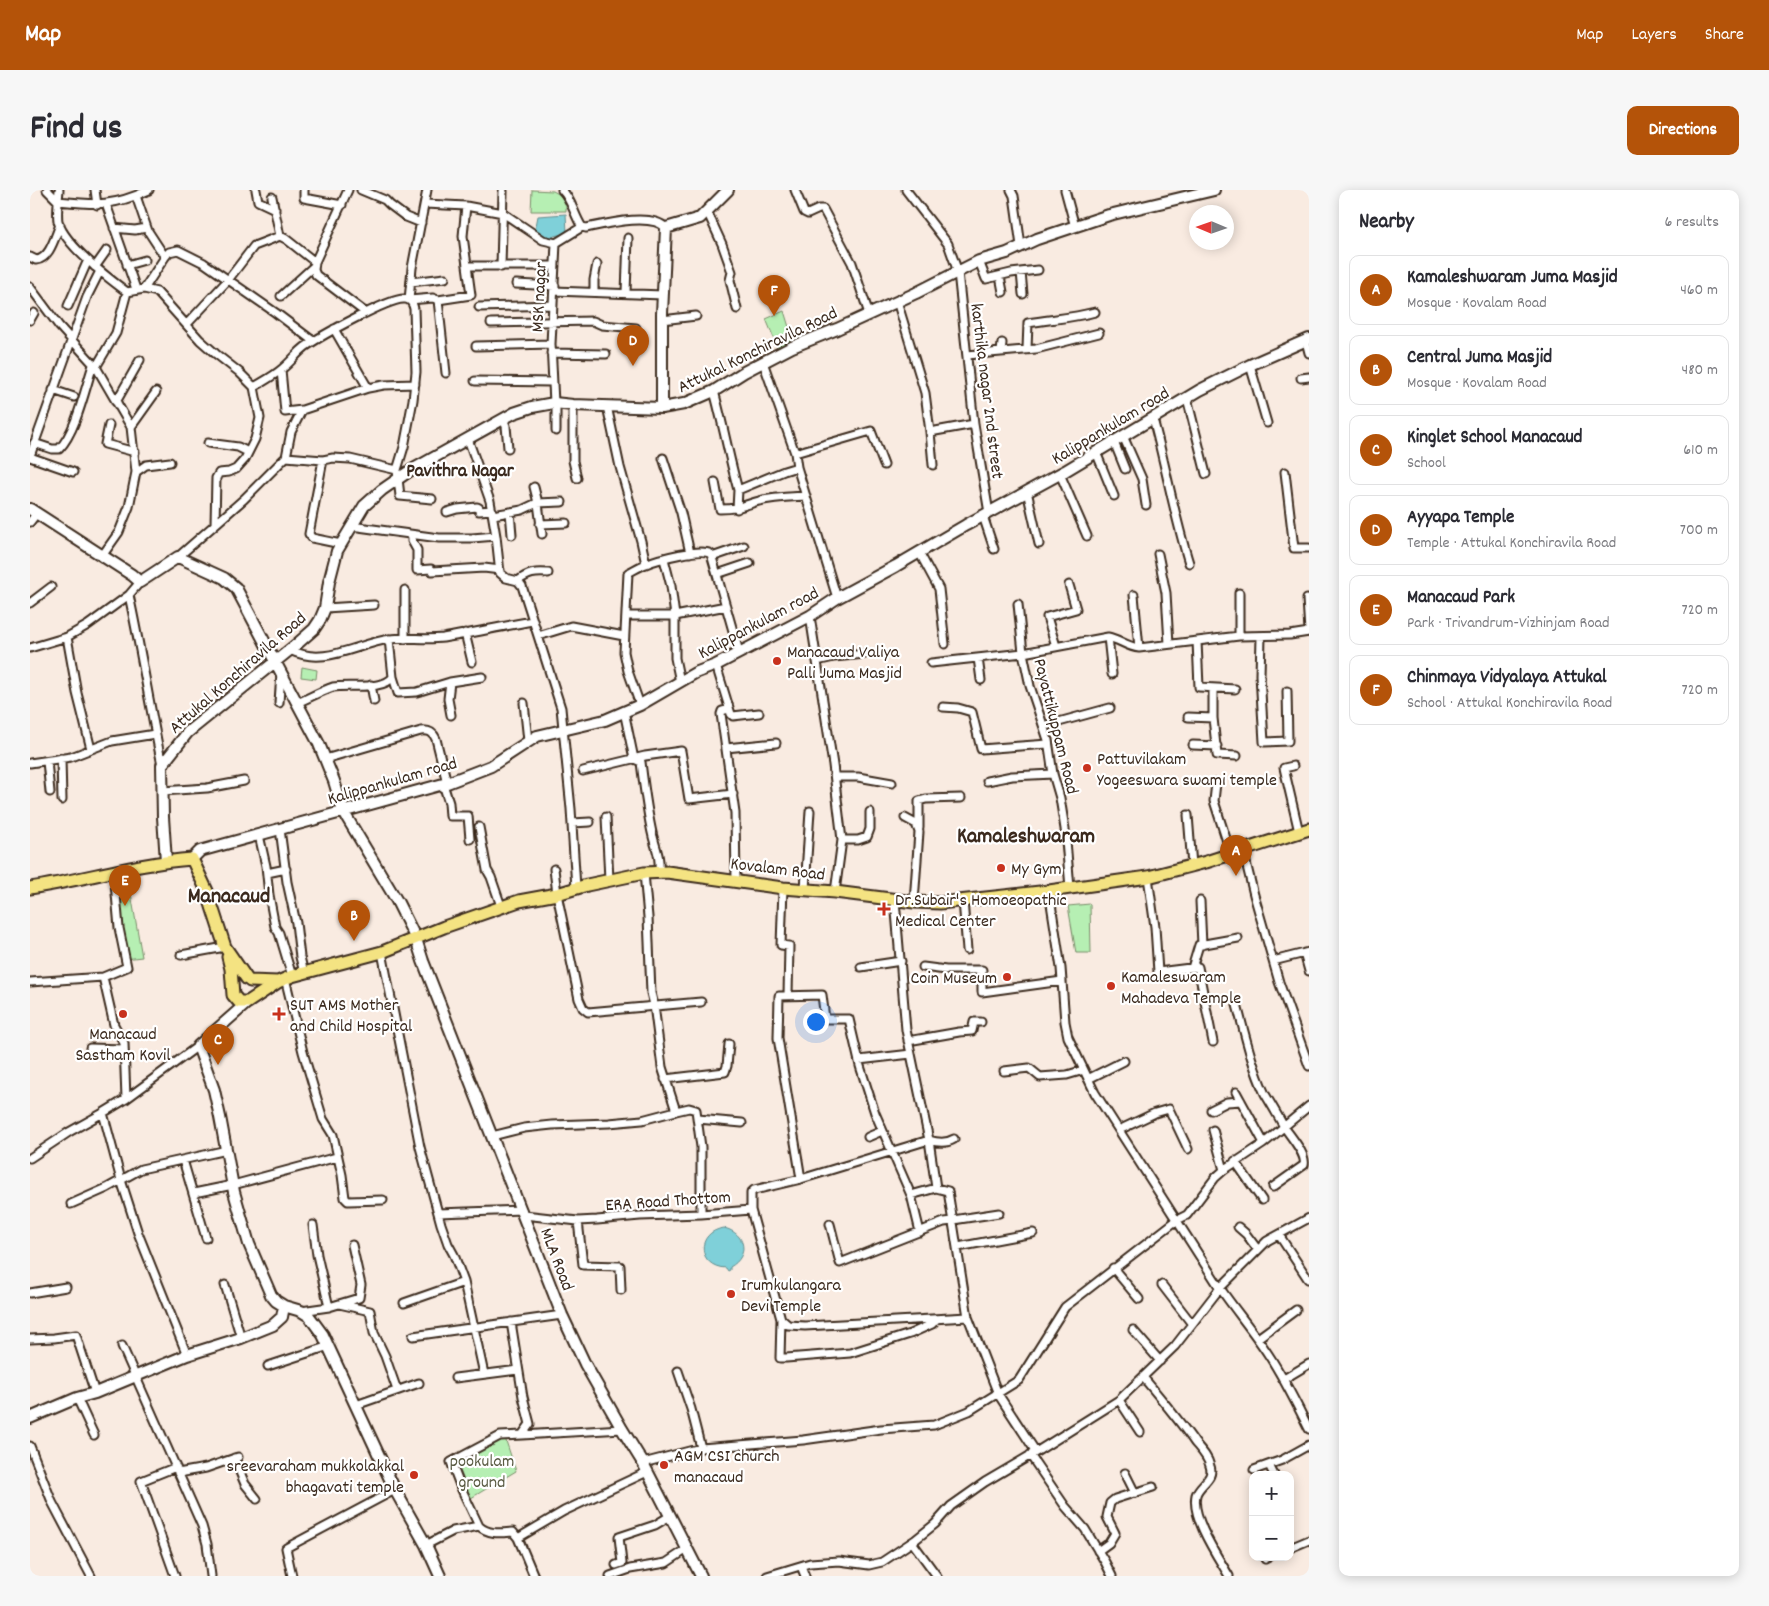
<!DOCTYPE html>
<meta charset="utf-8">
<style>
:root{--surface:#fff;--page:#f7f7f7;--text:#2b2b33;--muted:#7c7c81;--line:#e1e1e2;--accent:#b45309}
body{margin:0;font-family:Dekko,sans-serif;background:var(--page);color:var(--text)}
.controls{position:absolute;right:15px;bottom:15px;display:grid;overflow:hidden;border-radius:10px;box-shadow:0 2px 12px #0003}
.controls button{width:45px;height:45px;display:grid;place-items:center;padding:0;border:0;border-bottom:1px solid var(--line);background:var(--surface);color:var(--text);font:25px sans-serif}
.compass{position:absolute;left:1159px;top:15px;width:45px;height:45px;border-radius:50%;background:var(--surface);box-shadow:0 2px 12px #0003;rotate:272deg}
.you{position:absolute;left:785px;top:831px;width:18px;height:18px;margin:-12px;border:4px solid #fff;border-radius:50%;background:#1a73e8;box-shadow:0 0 0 8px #1a73e833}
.badge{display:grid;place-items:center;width:32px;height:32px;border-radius:50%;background:var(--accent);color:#fff;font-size:16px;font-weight:700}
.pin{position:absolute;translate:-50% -41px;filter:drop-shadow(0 1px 2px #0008)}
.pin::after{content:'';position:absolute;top:26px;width:18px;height:15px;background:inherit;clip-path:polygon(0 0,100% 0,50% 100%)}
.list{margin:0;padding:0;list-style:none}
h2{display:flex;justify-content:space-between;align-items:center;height:65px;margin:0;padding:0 20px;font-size:21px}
h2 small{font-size:16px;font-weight:400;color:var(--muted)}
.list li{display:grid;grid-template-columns:32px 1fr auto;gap:15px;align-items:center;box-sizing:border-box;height:70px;margin:0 10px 10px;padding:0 10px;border:1px solid var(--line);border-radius:10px}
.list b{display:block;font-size:19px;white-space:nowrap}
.list p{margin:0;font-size:16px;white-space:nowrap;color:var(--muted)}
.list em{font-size:16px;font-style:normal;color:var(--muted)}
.map{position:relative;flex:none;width:1279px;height:1386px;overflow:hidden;border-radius:10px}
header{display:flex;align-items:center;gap:30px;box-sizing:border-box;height:70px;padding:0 25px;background:var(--accent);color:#fff}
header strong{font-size:24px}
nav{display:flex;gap:28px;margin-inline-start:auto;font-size:18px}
.intro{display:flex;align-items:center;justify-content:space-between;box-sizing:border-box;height:120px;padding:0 30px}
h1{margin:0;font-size:35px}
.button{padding:12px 22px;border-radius:10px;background:var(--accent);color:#fff;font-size:18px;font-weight:700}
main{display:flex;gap:30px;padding:0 30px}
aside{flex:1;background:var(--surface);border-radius:10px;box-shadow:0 2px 12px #0003}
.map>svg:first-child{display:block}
.green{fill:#b6efb3;stroke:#788c68}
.water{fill:#7fd0d9;stroke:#648e8e}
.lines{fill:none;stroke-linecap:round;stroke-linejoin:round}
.street-casing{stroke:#3b2a1e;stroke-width:11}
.secondary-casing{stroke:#3b2a1e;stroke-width:14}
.primary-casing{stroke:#3b2a1e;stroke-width:15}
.street{stroke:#fff;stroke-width:7}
.secondary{stroke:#fff;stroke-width:10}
.primary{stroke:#f4e382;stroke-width:11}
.poi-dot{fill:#c8321e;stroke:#fff;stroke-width:2}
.labels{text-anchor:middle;stroke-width:4.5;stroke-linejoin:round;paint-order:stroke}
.street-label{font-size:18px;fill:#3b2a1e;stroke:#fff}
.poi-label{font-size:18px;fill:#3b2a1e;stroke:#fff;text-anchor:start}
.park-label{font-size:18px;fill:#5a5b43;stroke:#fff}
.neighbourhood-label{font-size:19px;font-weight:bold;fill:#3b2a1e;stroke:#fff}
.district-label{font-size:22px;font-weight:bold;fill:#3b2a1e;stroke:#fff}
</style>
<header>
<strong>Map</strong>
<nav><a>Map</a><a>Layers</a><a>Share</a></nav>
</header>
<div class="intro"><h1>Find us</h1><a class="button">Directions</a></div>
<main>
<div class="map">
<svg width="1279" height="1386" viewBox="0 0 1279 1386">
<rect width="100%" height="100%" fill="#f9ebe1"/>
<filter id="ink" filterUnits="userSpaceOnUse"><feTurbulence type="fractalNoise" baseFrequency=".02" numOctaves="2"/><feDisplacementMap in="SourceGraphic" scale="10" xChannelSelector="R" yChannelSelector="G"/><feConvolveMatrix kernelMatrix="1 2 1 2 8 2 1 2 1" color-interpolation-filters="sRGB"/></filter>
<g filter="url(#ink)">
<path class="green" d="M502,0L523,1L536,8V21H501Z
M754,121L763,150L748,158L736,129Z
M272,477L287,480L286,489L271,487Z
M99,692L112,767L95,769L84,694Z
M1060,714L1061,763H1046L1038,716Z
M475,1248L486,1281L441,1308L427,1273Z"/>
<path class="water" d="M536,24L537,43L524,46L521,49L505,41L508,26Z
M694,1038C716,1043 720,1066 700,1077V1080L698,1081L696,1078C667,1077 665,1042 694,1038Z"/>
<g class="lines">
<defs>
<path id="street" d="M17,0L28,11C28,17 27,25 28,31C34,54 78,88 97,102
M29,0L28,11C67,15 82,17 119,0
M65,0L67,15
M226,0L228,11L245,19
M274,0V8L312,15
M318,0L285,72L284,80L286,85L336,123
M331,0L355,10L360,15L376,27L391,33
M397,0L382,78L379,110L403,108L408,110L441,105L433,46L436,16
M532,0C542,10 544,25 552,37L556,38C575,34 622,22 636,38
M765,0L774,22L778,24L789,19H793L822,73L839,124
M876,0L918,54L928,82L944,234L959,323
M981,0L984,6L991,56
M1035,0L1045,37
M106,6L118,41L135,67
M242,7L250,46
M76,14L106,99
M395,14L436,16L473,23L513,50L526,53L521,154L524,213
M677,21L692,54L702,82L700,90L707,119
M84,38L105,40L117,38
M526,53L552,37
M0,67L6,70C20,69 25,46 30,35
M949,71L956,89L981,83L1008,80
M97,75L115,70
M437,76H525
M65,77L77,60
M471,77L473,1
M991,82L993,104
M970,86L973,102
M381,92L415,88
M486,94L525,96
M0,97L29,136L66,177L101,237L106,282L99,317L89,342L72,366
M114,99L135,67L139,62L148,60L174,73L246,123L283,151
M524,101L633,105
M564,102V90L567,74
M596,102L598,48
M251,106L284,76
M408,110L416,183
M867,111L895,203L900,242L944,234
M38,116L58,70
M449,117L523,115
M0,130L4,123
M632,130L666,126
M461,133L563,131L572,135L606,138
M157,134L198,90L224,56L250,46L256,49L285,72
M304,139L338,198
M1276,151L1279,163
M446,156L521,154
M997,159L998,133C1021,129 1043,128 1065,122
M971,162L972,153
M521,163L576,164
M937,165L1006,159L1069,143
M733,172L765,263L767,277L807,408
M1220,175L1237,233
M66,177L86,143L97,102L114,99L127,102L170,150L186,164L209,182L224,197L230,228L225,249L215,269L206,279L199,282L189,283L186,288L185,334
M251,180L255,222L272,220
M1271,188L1279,187
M445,191L522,192
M224,197C234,191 244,186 253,178C261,172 267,163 275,157C289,147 360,107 375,109C381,109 383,114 384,119L386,182L383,210L374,257L367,280L370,306L402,309
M23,200L44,207
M684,201C693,234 699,267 708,300L754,281L767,277
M1157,208L1176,284
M86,212L110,170
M543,215V271L547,288
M577,216L590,277L611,351L616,374
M473,229L476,236L478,258
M1123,229C1136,277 1144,325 1159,373
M79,235L75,254L105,262
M101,237L126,202
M526,241V213
M900,242L903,275
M1093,246L1112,289L1116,315
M438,249L460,311L466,346L470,383L476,388L488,391L492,396L531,518L541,619L546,698
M1084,252L1095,279
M4,253L22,259H29C46,242 55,199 63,175
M178,253L208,257L218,262
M1066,262L1084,306
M765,263L841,241L854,275
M0,266L57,107L70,81
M0,267L43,282
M256,267L293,270L303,268L320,269L367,280
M633,268L651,323L660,363
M293,270L279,344L282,348L311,354
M106,282L116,275L140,272
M1255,282L1264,358H1279
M1030,284L1057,346
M685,292L690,319C708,319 712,316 729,311C745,307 760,307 776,306
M504,297L508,313L512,344
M997,301L1009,354
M707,319L708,300
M417,322L427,319L447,317L449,318V321L462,320
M480,322L482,345
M463,325L492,320L507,313L532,312
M953,326L964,359
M0,332L7,323
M510,334L536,333
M321,336L409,348H442L466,346
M382,345V351L387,360V380L401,379L402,381L454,378L470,380
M889,362L909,399L915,454
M1128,364L1136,403L1139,454
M148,367L214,309L256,267L261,242L272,220L338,198L354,195L385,194
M682,367L714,356
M634,369L641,396L645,426V468L650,492
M687,384L720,373
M488,391C498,383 505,382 518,383
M110,392L99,405C111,461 120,518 132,575
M375,400V449
M1104,405L1109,458
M1277,409L1279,441
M0,413L21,397
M295,418L344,415
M597,426H645L696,416
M780,426L803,575L812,650L805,702
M435,443L442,472
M508,446L541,436L594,446
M1209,446V403
M37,447L47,503L61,559
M1078,447L1082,484
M1231,447L1230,485L1234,552L1258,551L1257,501
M1167,451L1169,497L1205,499
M1026,456L1017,427L1046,419L1039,395
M0,458L37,447L58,435L99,405
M260,460C295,477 325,454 360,449C377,447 395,450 413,448C443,443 473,436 503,431
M948,468L951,490
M787,471L804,467L835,464
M901,473L993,463L988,414
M686,475L701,524L703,526L729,523
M363,487L368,503L387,502L420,492L452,487
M420,492L418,509L421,525
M341,495L344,511
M1183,498V528L1187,565L1207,566
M249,513L251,483
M267,513C279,508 291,501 303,497C318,494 353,501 363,487L359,449
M494,513L498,551
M610,515L598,481L594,462L598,383C604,380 610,376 616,374C627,369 672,357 681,364L709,462
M913,517L928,518L942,522L951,559L1018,554
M699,519L692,521L691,524L705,623L706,691
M594,521L604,569L611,572C614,597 617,622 623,647C627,662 630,666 629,682
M1158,527L1183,528
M1014,536L1080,518
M1163,555L1187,556
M696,558L746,553
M31,568L32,610
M295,569L391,541C399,540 403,542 406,549L417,593
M17,571L20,602
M0,573L41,567L82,551L125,544
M1263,576L1254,578L1269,642
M553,581L615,566L651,561L659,609L703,604
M805,587H828L862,593
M957,591L982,586L1023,584
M1186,593L1184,611L1201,664
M413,594L419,613L420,626H438L440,649
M132,601L177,598L214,591
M1158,625L1162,676
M576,627L579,690
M875,628L886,634L889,642L884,712
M542,633L560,632
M449,637L457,680L461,687L471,716
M889,638V611L896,609L931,608
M250,639L257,692L266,733L270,767L274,783
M229,645L236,676L239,705L245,737L249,743L262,786
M812,650H828L837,647L840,639V622
M1213,660L1224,705L1249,792L1279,876
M524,679L527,704L549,809L553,818L558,822L671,812
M237,683L256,679
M614,683L618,727L621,803L624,815L632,877L646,921L659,918L666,920L671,957V1024
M1118,687L1125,737L1128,782L1168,777L1183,852
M753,698L751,755L759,756L758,805
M1040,698L1035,639L1030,608L1023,584L1018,550L1000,496L993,463L1078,447C1089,449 1097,457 1109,458L1209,446L1260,445L1279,442
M775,699L780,621
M1019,701L1031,778L1035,832L1038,847L1065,903L1190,1098C1205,1120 1223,1141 1238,1164C1254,1188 1266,1213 1279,1239
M865,710L876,840L899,950L906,998
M933,710L937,760
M1170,711L1172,755
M352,762L390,957L411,1034L418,1054L424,1065L434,1092L454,1184
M1274,763L1279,781
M151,765L195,757
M1243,771L1279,762
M831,777L871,771
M893,777L916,780H952V802L1032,791
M1162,778L1169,755L1208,748
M73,787L84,835L94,853L96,909
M255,788L273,862L293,929L303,945L312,985L315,1008L318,1011L353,1010
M0,792L73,787L97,777L89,738L84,681
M1207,815C1215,845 1222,876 1235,904C1241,914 1247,924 1253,935C1259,945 1277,964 1274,975L1243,997
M878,851L929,842L942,841L944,832H951
M60,858L94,859
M829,870L881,864
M974,881L999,878L1010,887L1037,885L1054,880
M635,889L695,882L697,876L699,854
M1058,889L1094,871
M1206,902L1234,953
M1181,920L1197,912L1211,911
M73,923L91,990L108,1043L157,1165
M668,929L712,933
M1089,940L1125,923L1139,919L1158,959
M1183,940L1194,980
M462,946L494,938L522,935L579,933L612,930L646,921
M838,947L852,941
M0,968L39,942L73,923L96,909L168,856
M153,970L176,1048
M1205,971L1232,1010
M771,989L748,848L749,806L792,805L795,829H819L830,876L845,923L881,1005L906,998L918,1001L938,1127L968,1204L1006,1262L1089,1210L1145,1156L1190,1098L1237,1051L1279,1028
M164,1003L203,995L307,967
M881,1005L890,1042
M41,1014L77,998L111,979L197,960
M721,1020V1003L724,1000L771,989L899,950C908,953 916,954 924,949
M408,1023L492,1020
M494,1025L548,1031L567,1030L610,1026L671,1024L721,1020L751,1129L758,1135L775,1136L938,1127
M923,1030L969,1023
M548,1031L553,1075L590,1076L591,1100
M800,1034L810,1073L914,1032L923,1031
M283,1035L287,1065L299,1117
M1208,1037L1216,1044L1228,1060
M1249,1045L1278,1089
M928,1057L1003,1043
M1083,1078L1109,1109
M195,1095L211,1148
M1132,1095L1162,1134
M0,1103L36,1097
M374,1113L434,1092
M309,1114L340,1121L344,1143L355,1166L367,1200
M271,1121L299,1117L329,1108L331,1095L322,1055
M751,1129L750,1168H756L820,1163L880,1144L902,1134L907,1129
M1103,1140L1130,1171
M383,1146L532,1125
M1228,1148L1266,1120
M0,1149L24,1148L46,1145L65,1203
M92,1156L172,1336L177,1354L181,1386
M238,1176L299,1156
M648,1181L661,1219L671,1258
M1113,1187C1131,1209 1149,1230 1165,1253C1171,1260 1178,1267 1180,1276C1185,1289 1169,1294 1166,1305C1161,1328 1188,1367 1199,1386
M425,1188L488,1180
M1254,1189L1279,1174
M47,1208L64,1245
M1089,1210L1110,1242
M326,1215L389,1193
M492,1245L592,1239
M0,1256L22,1312L61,1386
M1000,1265L1035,1316L1055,1339L1075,1372L1082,1386
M204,1268L215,1294L227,1309
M613,1273L671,1258L773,1250L851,1239L904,1235L939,1221L989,1190L1035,1117L1147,1030L1157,1025L1185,988L1194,980L1233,954L1279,916
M1239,1275L1244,1285
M1224,1280L1252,1270L1279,1255
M148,1283L176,1278L208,1267
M1095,1283L1105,1303
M449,1336C459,1345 471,1343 483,1342L488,1348L504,1386
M488,1348L534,1321L617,1282
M882,1352L907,1386
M396,1355L423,1341L449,1336L431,1298L421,1272L470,1246L492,1245L500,1234L493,1207L481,1132
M1260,1358L1279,1350
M1068,1361L1079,1353L1085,1343L1077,1327L1080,1313L1085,1309L1123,1297
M1235,1369L1239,1367
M586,1375L592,1373L589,1347L625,1335L640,1326
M771,1376L775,1386
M145,1386L111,1291L146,1277
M262,1386L256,1358L365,1300
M580,1386L600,1379L636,1373L657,1359
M737,1386L780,1373L809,1371L839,1375L852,1372L885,1350L905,1334L921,1316L955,1292L1006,1262"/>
<path id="secondary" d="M632,218V124L636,38L670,28L698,0
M0,319L102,385L110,392L148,367L194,388L206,398L289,554L304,591L313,621L367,711L386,749L393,771L532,1125L555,1174L592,1239L613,1273L671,1386
M162,669L170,661L417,593L461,576L507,546L575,530L610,515L665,483L686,475L780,426L807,408L866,376L936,335L1035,281L1170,200L1220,175L1279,149
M136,671L133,627L132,575L158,542L267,454L284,439L290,430L295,418L299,392L307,361L334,316L352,300L378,282L484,223L502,217L524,213L543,215L632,218L654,214L684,201L714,182L762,157L807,139L886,103L949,71L977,63L1007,49L1079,25L1184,0
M218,812L168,856L184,900L190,927L204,1002L219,1054L241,1105L246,1111L254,1116L271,1121L279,1126L293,1145L365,1300L396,1355L410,1386
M0,1228L47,1208L65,1203L157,1165L211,1148L243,1135L252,1127L254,1116"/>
<path id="primary" d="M0,698C54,690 107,673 162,669L177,701L195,757L217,789
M198,767L201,779L203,805L209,812H218L248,792
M220,791L248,792L262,786L352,762L414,737L489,711L527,704L557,695L614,683L637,682L753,698L805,702L884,712L910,713L1019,701L1118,687L1176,672L1279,639"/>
</defs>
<use href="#street" class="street-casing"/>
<use href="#secondary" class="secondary-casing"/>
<use href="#primary" class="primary-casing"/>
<use href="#street" class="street"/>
<use href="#secondary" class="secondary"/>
<use href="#primary" class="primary"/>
</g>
</g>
<g class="poi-dot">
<circle cx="747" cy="471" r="5"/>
<circle cx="1057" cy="578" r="5"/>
<circle cx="971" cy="678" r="5"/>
<path d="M851.5 711.5h5v5h5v5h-5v5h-5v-5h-5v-5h5z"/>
<circle cx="977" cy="787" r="5"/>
<circle cx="1081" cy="796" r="5"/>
<circle cx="93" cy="824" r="5"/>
<path d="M246.5 816.5h5v5h5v5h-5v5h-5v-5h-5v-5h5z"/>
<circle cx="701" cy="1104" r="5"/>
<circle cx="634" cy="1275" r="5"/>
<circle cx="384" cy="1285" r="5"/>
</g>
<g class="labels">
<g class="street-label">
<text transform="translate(508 107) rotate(-87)" y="6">MSK nagar</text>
<text transform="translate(727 159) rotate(-26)" y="6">Attukal Konchiravila Road</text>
<text transform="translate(958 201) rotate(83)" y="6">karthika nagar 2nd street</text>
<text transform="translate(1080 235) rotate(-31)" y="6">Kalippankulam road</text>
<text transform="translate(728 432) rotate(-28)" y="6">Kalippankulam road</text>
<text transform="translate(207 482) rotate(-41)" y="6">Attukal Konchiravila Road</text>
<text transform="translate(1027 536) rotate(76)" y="6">Payattikuppam Road</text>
<text transform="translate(362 590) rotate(-16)" y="6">Kalippankulam road</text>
<text transform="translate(748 678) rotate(7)" y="6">Kovalam Road</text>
<text transform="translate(638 1010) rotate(-4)" y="6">ERA Road Thottom</text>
<text transform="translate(528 1069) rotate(69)" y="6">MLA Road</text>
</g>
<g class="poi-label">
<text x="757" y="467">Manacaud Valiya<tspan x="757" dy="21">Palli Juma Masjid</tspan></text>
<text x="1067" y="574">Pattuvilakam<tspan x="1067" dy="21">Yogeeswara swami temple</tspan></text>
<text x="981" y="684">My Gym</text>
<text x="865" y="715">Dr.Subair's Homoeopathic<tspan x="865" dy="21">Medical Center</tspan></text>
<text x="1091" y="792">Kamaleswaram<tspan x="1091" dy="21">Mahadeva Temple</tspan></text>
<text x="967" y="793" text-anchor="end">Coin Museum</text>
<text x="260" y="820">SUT AMS Mother<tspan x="260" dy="21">and Child Hospital</tspan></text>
<text x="93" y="849" text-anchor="middle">Manacaud<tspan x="93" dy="21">Sastham Kovil</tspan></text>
<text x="711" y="1100">Irumkulangara<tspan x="711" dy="21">Devi Temple</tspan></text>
<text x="644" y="1271">AGM CSI church<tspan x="644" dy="21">manacaud</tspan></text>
<text x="374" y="1281" text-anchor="end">sreevaraham mukkolakkal<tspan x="374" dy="21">bhagavati temple</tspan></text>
</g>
<g class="park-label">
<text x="452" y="1276">pookulam<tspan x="452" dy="21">ground</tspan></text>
</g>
<g class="neighbourhood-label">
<text x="430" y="286">Pavithra Nagar</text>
</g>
<g class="district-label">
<text x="996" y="652">Kamaleshwaram</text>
<text x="199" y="712">Manacaud</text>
</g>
</g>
</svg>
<div class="controls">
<button>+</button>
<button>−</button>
</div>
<svg class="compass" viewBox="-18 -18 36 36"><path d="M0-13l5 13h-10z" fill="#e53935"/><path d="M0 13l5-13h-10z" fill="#7c7c81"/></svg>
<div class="you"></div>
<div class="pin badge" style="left:1206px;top:686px">A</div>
<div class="pin badge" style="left:324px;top:751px">B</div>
<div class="pin badge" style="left:188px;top:875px">C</div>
<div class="pin badge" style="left:603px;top:176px">D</div>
<div class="pin badge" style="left:95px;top:716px">E</div>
<div class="pin badge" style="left:744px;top:126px">F</div>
</div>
<aside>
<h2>Nearby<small>6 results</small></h2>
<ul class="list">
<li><span class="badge">A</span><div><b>Kamaleshwaram Juma Masjid</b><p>Mosque · Kovalam Road</p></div><em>460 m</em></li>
<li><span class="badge">B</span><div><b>Central Juma Masjid</b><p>Mosque · Kovalam Road</p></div><em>480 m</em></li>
<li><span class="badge">C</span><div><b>Kinglet School Manacaud</b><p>School</p></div><em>610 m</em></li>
<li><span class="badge">D</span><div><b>Ayyapa Temple</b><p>Temple · Attukal Konchiravila Road</p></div><em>700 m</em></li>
<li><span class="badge">E</span><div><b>Manacaud Park</b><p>Park · Trivandrum-Vizhinjam Road</p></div><em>720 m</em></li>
<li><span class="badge">F</span><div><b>Chinmaya Vidyalaya Attukal</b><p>School · Attukal Konchiravila Road</p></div><em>720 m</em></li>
</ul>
</aside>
</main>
